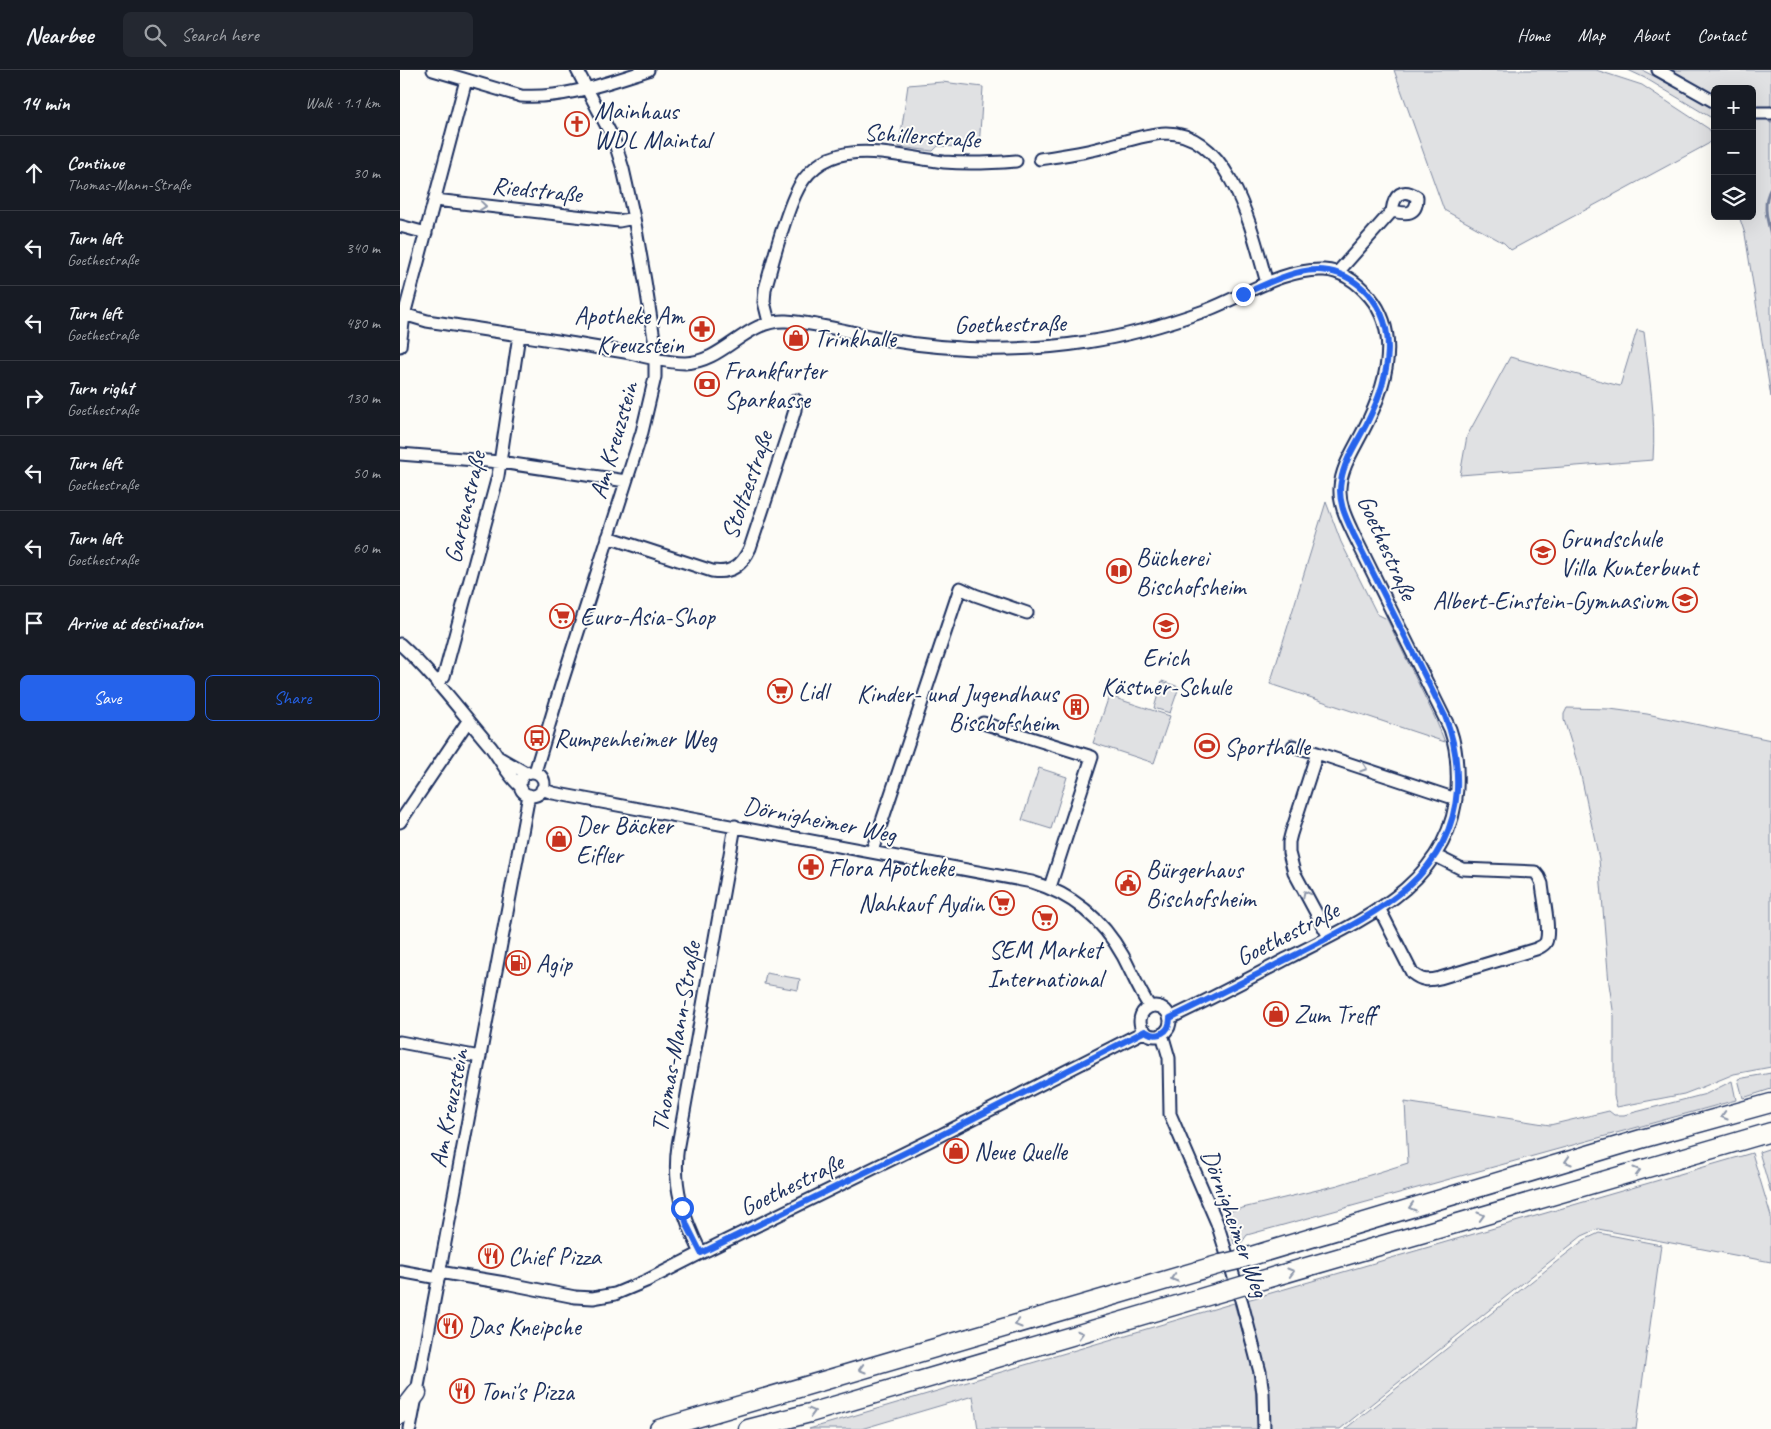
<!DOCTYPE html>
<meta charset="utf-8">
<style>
:root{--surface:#171b24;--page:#242831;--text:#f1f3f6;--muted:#9ea1a6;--line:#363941;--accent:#2563eb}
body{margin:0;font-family:Caveat,sans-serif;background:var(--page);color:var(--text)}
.controls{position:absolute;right:15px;top:15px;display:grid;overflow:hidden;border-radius:8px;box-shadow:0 5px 20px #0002}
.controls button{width:45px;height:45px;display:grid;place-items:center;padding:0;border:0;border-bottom:1px solid var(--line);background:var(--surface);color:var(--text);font:25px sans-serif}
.stop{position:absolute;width:15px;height:15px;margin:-11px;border:4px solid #2563eb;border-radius:50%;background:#fff}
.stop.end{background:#2563eb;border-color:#fff;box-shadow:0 1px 5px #0008}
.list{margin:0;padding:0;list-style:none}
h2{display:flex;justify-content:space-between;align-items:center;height:65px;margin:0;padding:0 20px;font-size:21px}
h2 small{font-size:16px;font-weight:400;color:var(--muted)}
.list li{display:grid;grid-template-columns:32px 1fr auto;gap:15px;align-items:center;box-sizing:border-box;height:75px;padding:0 20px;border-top:1px solid var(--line)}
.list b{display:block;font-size:19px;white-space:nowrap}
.list p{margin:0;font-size:16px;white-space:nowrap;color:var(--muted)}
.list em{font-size:16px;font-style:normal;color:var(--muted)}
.actions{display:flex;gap:10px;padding:15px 20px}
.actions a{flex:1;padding:11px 0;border:1px solid var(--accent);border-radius:8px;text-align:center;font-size:18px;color:var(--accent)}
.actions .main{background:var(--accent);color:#fff}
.icon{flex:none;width:28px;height:28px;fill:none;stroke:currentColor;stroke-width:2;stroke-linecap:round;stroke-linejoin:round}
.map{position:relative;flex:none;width:1371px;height:1359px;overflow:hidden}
header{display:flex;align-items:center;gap:30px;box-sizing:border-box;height:70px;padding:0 25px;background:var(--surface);border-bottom:1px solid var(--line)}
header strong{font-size:24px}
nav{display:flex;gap:28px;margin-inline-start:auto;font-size:18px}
.search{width:350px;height:45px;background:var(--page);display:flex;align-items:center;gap:12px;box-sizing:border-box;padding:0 18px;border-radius:8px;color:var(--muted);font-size:19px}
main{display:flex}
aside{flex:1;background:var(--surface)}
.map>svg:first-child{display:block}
.green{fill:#e0e1e3;stroke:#7e88a0}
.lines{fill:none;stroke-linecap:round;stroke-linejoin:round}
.stream{stroke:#76819c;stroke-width:3}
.minor-casing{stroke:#1b2f5e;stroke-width:15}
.highway-casing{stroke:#1b2f5e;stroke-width:21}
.minor{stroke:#fdfcf7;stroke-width:11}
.highway{stroke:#fdfcf7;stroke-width:18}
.highway-bridge-casing{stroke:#1b2f5e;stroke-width:21;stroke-linecap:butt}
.highway-bridge{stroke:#fdfcf7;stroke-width:18}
.oneway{stroke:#8c96aa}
.route{stroke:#2563eb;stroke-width:6}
.labels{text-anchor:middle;stroke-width:4;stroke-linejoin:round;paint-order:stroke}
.poi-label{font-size:25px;fill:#1b2f5e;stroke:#fdfcf7;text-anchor:start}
.street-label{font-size:25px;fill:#1b2f5e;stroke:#fdfcf7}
</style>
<header>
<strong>Nearbee</strong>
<div class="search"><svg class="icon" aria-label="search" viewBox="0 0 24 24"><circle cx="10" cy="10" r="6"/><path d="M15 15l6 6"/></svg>Search here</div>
<nav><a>Home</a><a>Map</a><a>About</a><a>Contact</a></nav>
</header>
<main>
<aside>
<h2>14 min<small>Walk · 1.1 km</small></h2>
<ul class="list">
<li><svg class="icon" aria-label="ahead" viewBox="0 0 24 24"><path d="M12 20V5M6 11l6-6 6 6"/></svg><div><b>Continue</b><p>Thomas-Mann-Straße</p></div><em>30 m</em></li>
<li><svg class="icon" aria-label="left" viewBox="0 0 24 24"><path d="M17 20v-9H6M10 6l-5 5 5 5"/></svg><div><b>Turn left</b><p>Goethestraße</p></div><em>340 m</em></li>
<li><svg class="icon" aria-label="left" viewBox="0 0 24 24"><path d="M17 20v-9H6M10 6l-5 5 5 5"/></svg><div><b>Turn left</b><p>Goethestraße</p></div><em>480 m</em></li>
<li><svg class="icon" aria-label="right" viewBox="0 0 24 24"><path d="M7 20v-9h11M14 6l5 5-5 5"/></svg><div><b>Turn right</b><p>Goethestraße</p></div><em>130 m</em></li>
<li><svg class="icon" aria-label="left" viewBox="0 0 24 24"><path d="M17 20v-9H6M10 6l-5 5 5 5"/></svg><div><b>Turn left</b><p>Goethestraße</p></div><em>50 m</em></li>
<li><svg class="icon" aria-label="left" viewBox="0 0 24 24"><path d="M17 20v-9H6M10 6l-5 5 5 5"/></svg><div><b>Turn left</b><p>Goethestraße</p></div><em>60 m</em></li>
<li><svg class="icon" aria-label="arrive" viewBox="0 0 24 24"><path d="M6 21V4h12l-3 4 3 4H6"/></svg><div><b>Arrive at destination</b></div></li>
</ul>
<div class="actions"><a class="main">Save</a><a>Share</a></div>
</aside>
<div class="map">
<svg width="1371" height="1359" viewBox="0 0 1371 1359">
<rect width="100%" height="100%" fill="#fdfcf7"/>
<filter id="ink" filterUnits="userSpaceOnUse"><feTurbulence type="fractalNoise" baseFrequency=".02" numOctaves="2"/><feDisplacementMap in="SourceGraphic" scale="10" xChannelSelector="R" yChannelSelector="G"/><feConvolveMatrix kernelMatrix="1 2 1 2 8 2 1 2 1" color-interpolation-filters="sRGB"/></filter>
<g filter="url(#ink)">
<path class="green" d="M994,0H1196L1242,15L1309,59L1315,68L1308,74L1111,180L1104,173L1044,140Z
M1228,0H1242L1315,38V50L1245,8Z
M1266,0H1371V36L1352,39V19H1315V28Z
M542,12L583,17L579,78L538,76L533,81L499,77L508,15Z
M1352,49H1371V327L1345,164L1339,146H1352Z
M1237,260L1244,262C1249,305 1256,346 1253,390L1060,405L1067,366L1110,287L1220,316Z
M926,432L941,472L977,544L987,549L1035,648L1045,672L870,614Z
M762,611L779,617L770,643L754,638Z
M709,626L770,646L754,693L693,673Z
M1167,638L1210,639L1247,644L1371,670V997L1334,1004L1305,1016L1284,1024L1217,1037L1214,1026V946L1209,914L1199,789L1180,701L1164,650V644Z
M639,698L667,707L651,759L622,750Z
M366,903L400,909L398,920L364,914Z
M1371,1003V1019L1343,1028L1338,1009Z
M1332,1011L1336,1030L847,1165L842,1172L834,1174L826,1142L938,1115L1008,1093L1005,1032L1150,1055L1209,1041L1214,1045H1224L1306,1024Z
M1371,1078V1123L1359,1082Z
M1352,1083L1371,1146V1192L1198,1159L1182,1166L940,1359H869L865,1300L847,1230Z
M1199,1163L1261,1175L1236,1359H945L1184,1170Z
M834,1233L854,1302L858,1359H578L573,1326L461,1359H409Z"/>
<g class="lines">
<path class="stream" d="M1368,49L1371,52
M1371,118C1362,133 1367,149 1371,165"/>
<defs>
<path id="minor" d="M33,0L121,26C164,29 207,13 248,0
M1258,0L1315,32
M1352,43H1371
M640,89C657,86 675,84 692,80C716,75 741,64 766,63C832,63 853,165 867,213
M35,130L219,151L234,148
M0,156L26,163
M938,202L992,141C994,125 1002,117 1017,127C1017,146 1006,144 992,141
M0,243L27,251C85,260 142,268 199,278C213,280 228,282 242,286C256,289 270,293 285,293C324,292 346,249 386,251C420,253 455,264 489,270C553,281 623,282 687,272C728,266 768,254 807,240C844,226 883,198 924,200C943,201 958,213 970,227C1003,267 984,321 963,361C954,379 941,398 940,418C939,435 947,450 954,465L1050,659C1057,679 1058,699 1057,719C1051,812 965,849 892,886C852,907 811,929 770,948
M369,252L364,232L365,219C374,188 382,154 395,125C423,61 491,86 544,92C567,94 592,93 616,91
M0,276L4,245L66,10
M0,384L100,392L226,411
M208,467L312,501C332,504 342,495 350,478L389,360L395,340L396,330
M0,574C33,604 61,642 90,676C101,690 107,705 120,716
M37,613L44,606L98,406L119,265
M583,653L692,687L650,817
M893,676L917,683L1056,729
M917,683L891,764L889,772V783L894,802L929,867
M98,687L126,703
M135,702L162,612L242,362L255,307V275L245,211L234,148L223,99L214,70L177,0
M120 714a12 12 0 1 1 24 0a12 12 0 1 1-24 0Z
M142,719L153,723L632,812C672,824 703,850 723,886C732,903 739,921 750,937
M0,752L68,651
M472,781L560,518L575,525L627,543
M979,838L1012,903C1022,911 1028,911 1040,908L1136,879C1140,877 1144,876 1146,872C1151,860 1143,827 1142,814L1139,807L1135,802L1062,799L1036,786
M740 951a15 15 0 1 1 30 0a15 15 0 1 1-30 0Z
M762,964L769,988L770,1044L817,1153L842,1233L860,1302L863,1323L864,1359
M0,972L80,987
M301,1183C283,1146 272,1116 278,1075L335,756
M0,1201L38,1208
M39,1202L105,1213L175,1227L193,1228L215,1224L246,1211L301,1183L531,1070L745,961
M10,1359L129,725"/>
<path id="highway" d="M838,1190L1241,1069L1371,1033
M845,1215L1371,1062
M0,1345L17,1323
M259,1359L821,1194
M348,1359L410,1343L828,1220"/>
</defs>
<use href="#minor" class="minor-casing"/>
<use href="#highway" class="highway-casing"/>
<use href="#minor" class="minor"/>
<use href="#highway" class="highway"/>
<defs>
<path id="highway-bridge" d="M821,1194L838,1190
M828,1220L845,1215"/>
</defs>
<use href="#highway-bridge" class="highway-bridge-casing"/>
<use href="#highway-bridge" class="highway-bridge"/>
</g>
<defs><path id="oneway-chevron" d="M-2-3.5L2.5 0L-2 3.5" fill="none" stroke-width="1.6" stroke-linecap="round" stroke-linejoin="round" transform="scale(1.25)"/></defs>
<g class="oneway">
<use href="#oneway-chevron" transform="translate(83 136) rotate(6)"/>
<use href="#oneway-chevron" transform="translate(964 698) rotate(19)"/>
<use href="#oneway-chevron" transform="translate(906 824) rotate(-118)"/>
<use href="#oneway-chevron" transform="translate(1324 1046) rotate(164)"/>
<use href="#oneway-chevron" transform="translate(1168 1091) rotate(163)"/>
<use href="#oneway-chevron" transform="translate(1237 1101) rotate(-16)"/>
<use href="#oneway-chevron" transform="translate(1012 1137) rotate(163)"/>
<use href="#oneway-chevron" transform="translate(1081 1146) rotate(-16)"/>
<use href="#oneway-chevron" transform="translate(891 1202) rotate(-16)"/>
<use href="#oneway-chevron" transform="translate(774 1208) rotate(164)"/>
<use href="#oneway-chevron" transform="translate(618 1254) rotate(164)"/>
<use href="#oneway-chevron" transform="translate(680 1264) rotate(-16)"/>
<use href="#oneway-chevron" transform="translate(462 1299) rotate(164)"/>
<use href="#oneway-chevron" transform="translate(412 1342) rotate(-16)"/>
</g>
</g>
<g class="lines" filter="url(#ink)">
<path class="route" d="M282,1138L287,1155L301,1183L531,1070L745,961C757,969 770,963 770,948C812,928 854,906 895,885C966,848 1051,812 1057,720C1058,694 1055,671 1045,646L954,465C946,448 937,431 941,411C944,390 958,371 967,353C989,309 1003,252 960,216C921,184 883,207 843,224"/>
</g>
<defs>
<symbol id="church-ring" viewBox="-11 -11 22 22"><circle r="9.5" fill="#fdfcf7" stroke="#c8321e" stroke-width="1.5"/><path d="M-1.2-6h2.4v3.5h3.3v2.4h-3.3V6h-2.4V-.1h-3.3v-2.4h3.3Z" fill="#c8321e"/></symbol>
<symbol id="pharmacy-ring" viewBox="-11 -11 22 22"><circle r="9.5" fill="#fdfcf7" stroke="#c8321e" stroke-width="1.5"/><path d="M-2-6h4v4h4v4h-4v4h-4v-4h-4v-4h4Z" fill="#c8321e"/></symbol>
<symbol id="shop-ring" viewBox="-11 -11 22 22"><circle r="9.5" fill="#fdfcf7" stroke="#c8321e" stroke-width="1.5"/><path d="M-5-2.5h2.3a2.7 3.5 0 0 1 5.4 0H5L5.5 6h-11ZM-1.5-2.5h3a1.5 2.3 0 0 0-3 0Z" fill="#c8321e"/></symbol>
<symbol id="bank-ring" viewBox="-11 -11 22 22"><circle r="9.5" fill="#fdfcf7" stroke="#c8321e" stroke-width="1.5"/><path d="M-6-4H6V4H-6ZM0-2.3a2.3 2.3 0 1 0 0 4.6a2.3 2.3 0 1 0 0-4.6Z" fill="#c8321e"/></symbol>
<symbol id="school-ring" viewBox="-11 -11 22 22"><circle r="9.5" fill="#fdfcf7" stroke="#c8321e" stroke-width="1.5"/><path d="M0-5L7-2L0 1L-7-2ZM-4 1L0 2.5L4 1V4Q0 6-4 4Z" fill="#c8321e"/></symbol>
<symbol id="library-ring" viewBox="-11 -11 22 22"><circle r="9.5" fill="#fdfcf7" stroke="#c8321e" stroke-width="1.5"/><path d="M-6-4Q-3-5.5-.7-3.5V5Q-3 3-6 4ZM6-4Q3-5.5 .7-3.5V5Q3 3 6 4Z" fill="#c8321e"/></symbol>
<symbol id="supermarket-ring" viewBox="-11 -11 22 22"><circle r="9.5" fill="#fdfcf7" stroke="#c8321e" stroke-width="1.5"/><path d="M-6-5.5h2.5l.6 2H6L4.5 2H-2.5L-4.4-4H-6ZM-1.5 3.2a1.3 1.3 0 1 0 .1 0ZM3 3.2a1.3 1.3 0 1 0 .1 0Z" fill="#c8321e"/></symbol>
<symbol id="building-ring" viewBox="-11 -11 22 22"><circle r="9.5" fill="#fdfcf7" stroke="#c8321e" stroke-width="1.5"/><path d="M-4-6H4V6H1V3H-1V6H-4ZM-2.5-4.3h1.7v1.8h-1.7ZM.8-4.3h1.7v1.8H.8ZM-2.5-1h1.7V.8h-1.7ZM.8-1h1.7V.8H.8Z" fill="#c8321e"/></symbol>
<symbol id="bus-ring" viewBox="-11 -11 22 22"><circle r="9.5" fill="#fdfcf7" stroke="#c8321e" stroke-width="1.5"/><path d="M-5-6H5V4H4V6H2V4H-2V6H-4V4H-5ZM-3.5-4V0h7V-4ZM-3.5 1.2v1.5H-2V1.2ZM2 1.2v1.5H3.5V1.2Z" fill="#c8321e"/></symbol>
<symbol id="stadium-ring" viewBox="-11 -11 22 22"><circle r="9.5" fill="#fdfcf7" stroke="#c8321e" stroke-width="1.5"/><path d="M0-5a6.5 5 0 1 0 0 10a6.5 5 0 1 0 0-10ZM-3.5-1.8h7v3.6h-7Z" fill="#c8321e"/></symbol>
<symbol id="civic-ring" viewBox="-11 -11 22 22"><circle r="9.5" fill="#fdfcf7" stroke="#c8321e" stroke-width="1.5"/><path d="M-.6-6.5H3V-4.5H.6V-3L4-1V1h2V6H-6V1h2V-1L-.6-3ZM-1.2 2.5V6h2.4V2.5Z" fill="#c8321e"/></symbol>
<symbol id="fuel-ring" viewBox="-11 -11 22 22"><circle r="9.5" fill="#fdfcf7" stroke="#c8321e" stroke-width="1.5"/><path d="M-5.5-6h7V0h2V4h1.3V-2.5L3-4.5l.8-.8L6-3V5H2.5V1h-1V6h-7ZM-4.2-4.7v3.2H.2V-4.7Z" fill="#c8321e"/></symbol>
<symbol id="restaurant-ring" viewBox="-11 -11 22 22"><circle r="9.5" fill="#fdfcf7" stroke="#c8321e" stroke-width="1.5"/><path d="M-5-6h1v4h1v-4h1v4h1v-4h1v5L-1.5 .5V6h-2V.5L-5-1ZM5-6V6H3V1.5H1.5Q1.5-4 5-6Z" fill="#c8321e"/></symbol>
</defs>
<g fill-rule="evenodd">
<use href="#church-ring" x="163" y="40" width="28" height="28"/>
<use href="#pharmacy-ring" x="288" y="245" width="28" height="28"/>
<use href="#shop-ring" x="382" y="254" width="28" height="28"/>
<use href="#bank-ring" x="293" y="300" width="28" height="28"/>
<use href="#school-ring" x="1129" y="468" width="28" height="28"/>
<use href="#library-ring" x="705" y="487" width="28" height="28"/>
<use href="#school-ring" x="1271" y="516" width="28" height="28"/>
<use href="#supermarket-ring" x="148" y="532" width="28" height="28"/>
<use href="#school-ring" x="752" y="542" width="28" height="28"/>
<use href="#supermarket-ring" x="366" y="607" width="28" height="28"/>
<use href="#building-ring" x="662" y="623" width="28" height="28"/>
<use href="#bus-ring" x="123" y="654" width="28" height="28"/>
<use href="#stadium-ring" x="793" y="662" width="28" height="28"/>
<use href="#shop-ring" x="145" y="755" width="28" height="28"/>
<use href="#pharmacy-ring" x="397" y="783" width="28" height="28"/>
<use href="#civic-ring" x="714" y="799" width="28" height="28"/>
<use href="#supermarket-ring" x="588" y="819" width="28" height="28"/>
<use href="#supermarket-ring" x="631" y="834" width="28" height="28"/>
<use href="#fuel-ring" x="104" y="879" width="28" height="28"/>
<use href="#shop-ring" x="862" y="930" width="28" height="28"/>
<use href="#shop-ring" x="542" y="1067" width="28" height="28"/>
<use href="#restaurant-ring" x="77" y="1172" width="28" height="28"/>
<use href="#restaurant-ring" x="36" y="1242" width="28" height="28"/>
<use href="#restaurant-ring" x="48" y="1307" width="28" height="28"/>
</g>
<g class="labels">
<g class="poi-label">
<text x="194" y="49">Mainhaus<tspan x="194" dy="29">WDL Maintal</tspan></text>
<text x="284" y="254" text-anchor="end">Apotheke Am<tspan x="284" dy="29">Kreuzstein</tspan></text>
<text x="414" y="277">Trinkhalle</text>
<text x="324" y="309">Frankfurter<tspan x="324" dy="29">Sparkasse</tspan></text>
<text x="1160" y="477">Grundschule<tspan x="1160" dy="29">Villa Kunterbunt</tspan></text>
<text x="736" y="496">Bücherei<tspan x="736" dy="29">Bischofsheim</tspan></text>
<text x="1268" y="539" text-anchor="end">Albert-Einstein-Gymnasium</text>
<text x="180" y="555">Euro-Asia-Shop</text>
<text x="766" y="596" text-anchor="middle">Erich<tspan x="766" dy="29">Kästner-Schule</tspan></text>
<text x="398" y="630">Lidl</text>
<text x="658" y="632" text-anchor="end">Kinder- und Jugendhaus<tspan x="658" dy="29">Bischofsheim</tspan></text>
<text x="154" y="677">Rumpenheimer Weg</text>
<text x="824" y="685">Sporthalle</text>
<text x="176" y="764">Der Bäcker<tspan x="176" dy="29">Eifler</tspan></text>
<text x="428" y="806">Flora Apotheke</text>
<text x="746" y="808">Bürgerhaus<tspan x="746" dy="29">Bischofsheim</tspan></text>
<text x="584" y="842" text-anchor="end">Nahkauf Aydin</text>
<text x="645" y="888" text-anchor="middle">SEM Market<tspan x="645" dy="29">International</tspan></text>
<text x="136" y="902">Agip</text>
<text x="894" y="953">Zum Treff</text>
<text x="574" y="1090">Neue Quelle</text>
<text x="108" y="1195">Chief Pizza</text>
<text x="68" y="1265">Das Kneipche</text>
<text x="80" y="1330">Toni's Pizza</text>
</g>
<g class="street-label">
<text transform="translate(522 65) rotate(4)" y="9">Schillerstraße</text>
<text transform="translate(137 119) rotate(6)" y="9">Riedstraße</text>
<text transform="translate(610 253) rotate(-1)" y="9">Goethestraße</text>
<text transform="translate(213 370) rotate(-74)" y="9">Am Kreuzstein</text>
<text transform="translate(346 415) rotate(-71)" y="9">Stoltzestraße</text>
<text transform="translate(64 437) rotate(-77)" y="9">Gartenstraße</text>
<text transform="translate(988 477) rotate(66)" y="9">Goethestraße</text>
<text transform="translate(420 749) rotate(11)" y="9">Dörnigheimer Weg</text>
<text transform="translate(887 863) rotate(-27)" y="9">Goethestraße</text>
<text transform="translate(275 967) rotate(-80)" y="9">Thomas-Mann-Straße</text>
<text transform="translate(48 1038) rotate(-79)" y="9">Am Kreuzstein</text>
<text transform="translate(391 1114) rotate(-26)" y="9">Goethestraße</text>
<text transform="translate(836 1153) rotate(70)" y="9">Dörnigheimer Weg</text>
</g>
</g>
</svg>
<div class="controls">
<button>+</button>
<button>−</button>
<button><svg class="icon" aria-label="layers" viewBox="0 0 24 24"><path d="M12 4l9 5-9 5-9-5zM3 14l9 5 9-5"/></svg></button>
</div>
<div class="stop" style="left:282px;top:1138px"></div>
<div class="stop end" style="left:843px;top:224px"></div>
</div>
</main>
